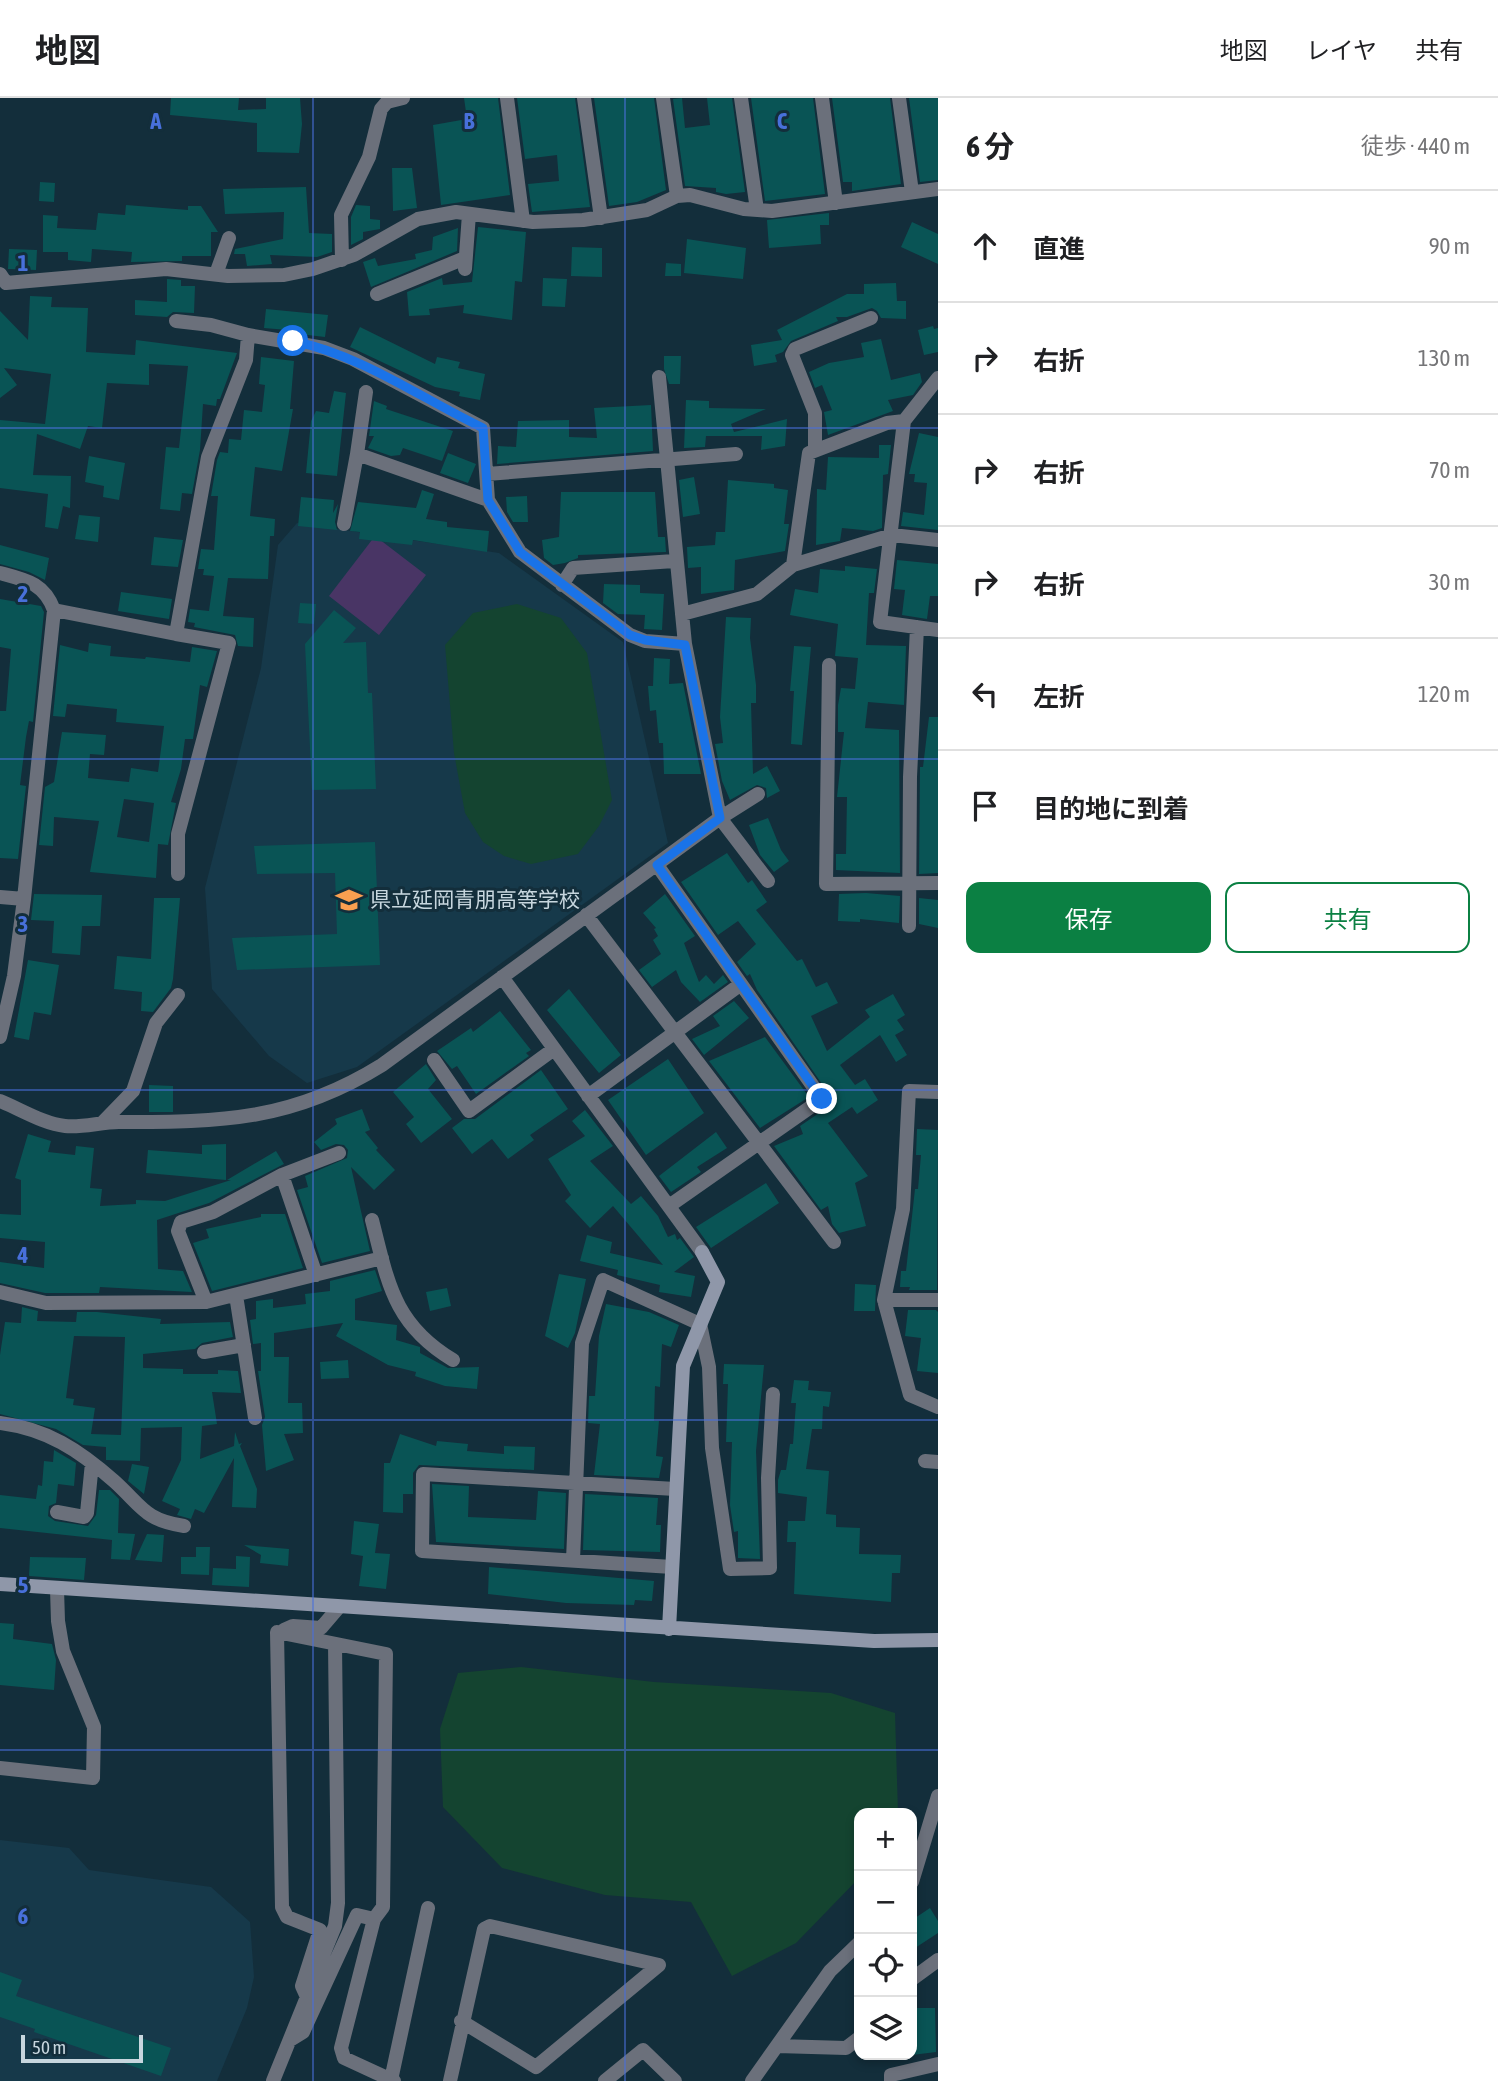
<!DOCTYPE html>
<html lang="ja">
<meta charset="utf-8">
<style>
:root{--surface:#fff;--page:#f2f2f2;--text:#202124;--muted:#757577;--line:#e0e0e0;--accent:#0b8043}
body{margin:0;font-family:"Asap Condensed","Noto Sans JP",sans-serif;background:var(--page);color:var(--text)}
.controls{position:absolute;right:21px;bottom:21px;display:grid;overflow:hidden;border-radius:14px;box-shadow:0 4px 10px #0003}
.controls button{width:63px;height:63px;display:grid;place-items:center;padding:0;border:0;border-bottom:2px solid var(--line);background:var(--surface);color:var(--text);font:35px sans-serif}
.scale{position:absolute;left:21px;bottom:18px;width:122px;box-sizing:border-box;padding-left:7px;border:4px solid #c7d6de;border-top:0;font-size:19px;line-height:24px;white-space:nowrap;color:#c7d6de;-webkit-text-stroke:5px #132e3b;paint-order:stroke}
.stop{position:absolute;width:21px;height:21px;margin:-16px;border:5px solid #1a73e8;border-radius:50%;background:#fff}
.stop.end{background:#1a73e8;border-color:#fff;box-shadow:0 2px 7px #0008}
.list{margin:0;padding:0;list-style:none}
h2{display:flex;justify-content:space-between;align-items:center;height:91px;margin:0;padding:0 28px;font-size:30px}
h2 small{font-size:23px;font-weight:400;color:var(--muted)}
.list li{display:grid;grid-template-columns:46px 1fr auto;gap:21px;align-items:center;box-sizing:border-box;height:112px;padding:0 28px;border-top:2px solid var(--line)}
.list b{display:block;font-size:26px;white-space:nowrap}
.list em{font-size:23px;font-style:normal;color:var(--muted)}
.actions{display:flex;gap:14px;padding:21px 28px}
.actions a{flex:1;padding:16px 0;border:2px solid var(--accent);border-radius:14px;text-align:center;font-size:24px;color:var(--accent)}
.actions .main{background:var(--accent);color:#fff}
.icon{flex:none;width:38px;height:38px;fill:none;stroke:currentColor;stroke-width:2;stroke-linecap:round;stroke-linejoin:round}
.map{position:relative;flex:none;width:938px;height:1983px;overflow:hidden}
header{display:flex;align-items:center;gap:42px;box-sizing:border-box;height:98px;padding:0 35px;background:var(--surface);border-bottom:2px solid var(--line)}
header strong{font-size:33px}
nav{display:flex;gap:38px;margin-inline-start:auto;font-size:24px}
main{display:flex}
aside{flex:1;background:var(--surface)}
.map>svg:first-child{display:block}
.built{fill:#16394a}
.green{fill:#144430}
.water{fill:#493565}
.building{fill:#095455;fill-rule:evenodd}
.lines{fill:none;stroke-linecap:round;stroke-linejoin:round}
.street{stroke:#6b707b;stroke-width:14}
.secondary{stroke:#8f97a9;stroke-width:14}
.route{stroke:#1a73e8;stroke-width:9}
.grid{fill:none;stroke:#4870da;stroke-width:2;stroke-opacity:0.55}
.labels{text-anchor:middle;stroke-width:6;stroke-linejoin:round;paint-order:stroke}
.poi-label{font-size:21px;fill:#c7d6de;stroke:#132e3b;text-anchor:start}
.grid-label{font-size:23px;text-anchor:middle;font-weight:bold;fill:#4870da;stroke:#132e3b;stroke-width:6;stroke-linejoin:round;paint-order:stroke}
</style>
<header>
<strong>地図</strong>
<nav><a>地図</a><a>レイヤ</a><a>共有</a></nav>
</header>
<main>
<div class="map">
<svg width="938" height="1983" viewBox="0 0 938 1983">
<rect width="100%" height="100%" fill="#132e3b"/>
<path class="built" d="M297,425L499,455L623,544L668,745L357,969L307,985L269,958L212,891L205,790L261,570L278,447Z
M0,1742L69,1750L89,1772L211,1789L250,1824L254,1879L247,1910L217,1983H0Z"/>
<path class="green" d="M517,506L561,520L587,555L612,702L599,728L578,756L531,766L504,758L483,744L465,715L454,655L445,547L473,515Z
M521,1569L654,1584L831,1595L895,1615L898,1715H859V1780L796,1845L732,1878L691,1804L605,1797L502,1770L443,1709L440,1631L458,1575Z"/>
<path class="water" d="M375,438L426,477L379,537L329,498Z"/>
<path class="building" d="M171,0H239L238,12L266,11V0H300L302,26L299,55L257,54V25L170,17Z
M464,0H498L510,97L441,107L433,27L467,21Z
M517,0H575L590,109L532,114L528,86L559,83L557,57L525,61Z
M594,0H654L666,92L637,104L609,108Z
M682,0L685,30L710,27L707,0H732L745,94L726,96L716,94V90L685,88L673,1Z
M751,0H813L825,96L765,103Z
M832,0H890L901,86L852,93V84H843Z
M909,0H938V82L920,84Z
M392,70H412L417,110L393,113Z
M40,84L55,85L54,104L39,103Z
M306,89L309,135L332,136V154L317,159L270,157L272,166L247,168L245,156H234L235,151L283,141L284,114L225,116L223,91Z
M126,107L188,112V108H201L218,134H211V158H182V163L131,164L132,154L92,151L91,164L68,162V154H43V117L58,118L57,130L96,132L98,115L125,117Z
M356,107L370,108V121L380,122V131L363,134V141L351,147V119Z
M829,115V127H820L821,146L769,150L767,122Z
M912,124L938,136V166L901,149Z
M478,129L526,134L522,184L515,183L512,222L463,215L464,207L429,211L430,217L409,218L407,194L442,180L443,187L472,184Z
M458,130L457,153L371,189L363,164L375,160L378,168L416,161L415,156L432,152L433,139Z
M687,141L746,150L743,181L684,175Z
M572,149L602,150V179L571,178Z
M9,151L37,152L36,172L8,171Z
M666,165L681,166V178H665Z
M543,180L567,181L565,209L542,208Z
M167,181L181,182V188H195L194,215L173,214L167,219L135,217V202L167,204Z
M896,185L897,203H906V221L881,220L877,213L872,210L847,219H836L838,223L791,243L783,254L775,257L777,264L754,268L751,247L782,242L777,232L847,196H864V186Z
M30,198L52,199L51,209L88,210L86,254L135,257L136,242L237,255L220,301H217L216,308L203,306L200,352L192,396L182,395L180,413L160,411L166,349L179,350L188,268L149,266V287L107,285L102,330L88,328L80,351L37,336L33,377L71,378L70,410L63,408L58,431L45,429L48,396L0,390V322L45,326L51,276L4,270L17,287L0,300V213L28,242Z
M266,211L328,217L325,239L299,236V233L264,230Z
M933,228L934,231L938,230V254L924,257L918,232Z
M360,229L435,266L437,259L460,264L458,270L485,276L480,302L459,298L460,294L435,289L350,249Z
M881,241L891,282L920,275L922,284L913,297L888,302L893,313L828,337L824,314L832,312L822,287L815,290L809,274L829,265L864,259L861,245Z
M664,258H681L680,286H669L664,271Z
M261,259L294,263L290,311H293L282,373L255,369L250,418L275,421L274,438H270L268,481L228,480L223,518L254,520L253,549L238,548L235,537L194,529L195,525L188,524L190,511L209,513L214,478L203,477L204,471H198L201,451L214,452L218,398H211L217,362L220,354L228,355L229,341L241,342L244,312L262,314L265,287L259,286Z
M334,293L346,295L337,378L306,375L311,323L316,313L329,315Z
M686,302L709,303V310L766,311L731,326L734,334L787,321L785,348L761,352L762,338H706L705,349L684,350Z
M374,303L387,308L386,311L453,333L442,363L403,350L400,357L391,358L368,350L374,338H369Z
M651,307L653,353L497,366L498,348L516,349L518,323L569,322V339L597,340L594,310Z
M919,335L938,339V432L901,428L903,414L924,417L927,385L914,384L915,376H909Z
M879,347H891L888,376L883,377L882,430L873,433L842,430L840,443L816,447L817,391L826,392L828,359L879,360Z
M448,355L476,366L468,385L440,375Z
M89,358L125,365L119,402L103,399L104,388L85,384Z
M694,379L700,416L683,419L679,382Z
M728,382L774,386V390L788,392L784,426H789L785,453L735,462L734,492L701,496V469L688,470L687,449L715,447L716,434H725Z
M422,392L434,396L426,421L447,424V429L489,433L487,454L413,442L412,447L359,441L360,434L350,433L358,404L416,410Z
M561,394H655L658,439H665L666,454L578,457V460L565,465L553,467L544,460L542,442L559,439Z
M527,398L528,424H513L507,414L506,399Z
M301,399L334,402L333,415L338,406L335,424L337,432L298,428Z
M79,417L100,419L98,444L75,441Z
M154,439L183,442L178,469L151,467Z
M0,447L49,460L45,482L29,474L0,466Z
M897,462L938,466V498H930L927,521L902,517L905,492L894,491Z
M845,468L877,471L874,495H869L866,547L906,548L904,607L868,604L865,630L899,632L900,775L836,772V756H846L847,699H837L844,634H838V607L841,590L855,591L858,560L835,558L838,526L790,517L795,491L818,495L820,471L845,473Z
M604,486L640,487V495L664,496L662,532L644,531L645,517L618,516L603,505Z
M121,494L172,501L169,521L118,513Z
M0,501L41,508L44,514L33,624L29,623L26,639L20,687L26,688L18,761L0,760V613H6L11,551L0,549Z
M300,505L316,506L314,526L298,525Z
M334,512L356,530L343,545L366,544L368,595H372L376,691L312,692L305,546Z
M726,519L751,520L750,540L756,587V605H751L753,676L767,668L780,693L767,700L766,690L757,687L730,702L722,683L715,646L723,645L720,619Z
M89,545L111,548L110,558L145,561L146,559L190,564L192,549L217,553L207,589L200,587L193,641H185L181,671L171,704L176,705L168,747L158,746L156,780L90,774L99,723L54,719L53,748L39,747L45,689L54,684L62,634L106,637L104,657L90,656L88,680L129,684L131,670L158,674L164,628L116,624L117,611L67,606L65,619L53,618L60,547L88,554ZM124,701L154,705L149,744L117,739Z
M794,548L811,549L802,647L791,646L794,593H790Z
M654,560L670,561L669,586L683,585L701,676H664L663,645H659L656,612L650,613L648,588H653Z
M929,619H938V775L919,776L920,669H923Z
M768,720L781,752L789,763L774,774L760,757L749,727Z
M375,744L380,867L237,872L232,840L337,836L335,775L257,776L254,748Z
M727,755L748,785L752,782L767,804L756,812L797,863L802,861L816,889L827,884L838,905L811,918L827,953L870,919L865,912L893,896L905,917L897,922L904,932L895,937L907,957L896,964L880,937L840,967L855,987L865,981L878,1002L857,1016L852,1009L828,1025L868,1078L855,1085L866,1128L839,1135L832,1126L828,1108L821,1112L774,1048L803,1036L800,1028L828,1009L831,999L757,892L750,876L747,878L737,864L756,846L738,823L718,837L681,784Z
M866,795L900,798L899,825L860,821V824L838,823L839,796Z
M34,796L102,797L100,828H82L80,857L52,855L54,823L31,822Z
M665,796L695,838L684,845L699,884L706,877L714,886L723,877L728,884L700,904L681,884L676,872L652,889L639,872L661,856L653,842L658,838L654,831L656,830L643,815Z
M154,800H180L173,881L171,890L153,914L141,913L142,894L114,891L117,858L151,861Z
M919,800L938,802V830L919,826Z
M28,862L59,867L51,917L34,914L29,942L14,939Z
M569,891L621,957L599,975L547,912Z
M734,903L749,920L704,957L692,941L720,928L713,918Z
M500,913L531,952L526,955L529,958L476,996L457,968L452,971L437,953L471,930L473,934Z
M765,939L809,999L760,1030L709,963Z
M668,961L704,1015L646,1057L608,1002Z
M426,966L436,982L428,991L452,1021L421,1045L406,1026L414,1019L393,994Z
M541,972L568,1011L530,1037L534,1042L508,1061L492,1041L472,1056L452,1030L464,1021H475Z
M149,987L173,988V1014H149Z
M362,1011L370,1032L365,1034L378,1050L376,1052L395,1072L374,1092L351,1069L370,1153L322,1165L297,1092L308,1089L305,1078L347,1060L348,1052L344,1047L336,1046L321,1052L314,1044L337,1026L335,1021Z
M585,1012L613,1048L590,1063L631,1106L641,1098L658,1118L668,1139L675,1136L677,1142L680,1140L694,1159L674,1174L695,1178L691,1199L659,1194L660,1187L617,1177L618,1172L580,1163L587,1137L612,1144L610,1155L663,1167L613,1108L590,1130L565,1103L571,1097L548,1061L585,1038L572,1023Z
M917,1031L938,1032L937,1192H909L910,1189H900L901,1173H906L915,1091H918L921,1057H916Z
M716,1034L727,1050L697,1069L701,1074L671,1094L659,1078Z
M28,1036L51,1043L48,1054L75,1057L76,1048L94,1050L90,1090L102,1091L100,1108L136,1106V1102L165,1103L231,1082H227L276,1053L284,1066L209,1105L157,1122L158,1171L183,1173L192,1194L100,1189L99,1195H45L0,1185V1164L44,1170L45,1144L0,1140V1116L21,1117V1082L15,1080Z
M226,1046V1082L146,1075L148,1052L202,1056V1047Z
M766,1085L779,1105L711,1150L696,1129Z
M261,1116H285L303,1170L212,1193L193,1145L209,1140L206,1131L261,1119Z
M375,1172L382,1193L355,1201V1222L397,1227L396,1242L420,1249V1255L448,1270L479,1269L477,1291L445,1288L415,1278L416,1274L388,1267L336,1238L343,1225L274,1235V1259H289L288,1305H302L303,1335L284,1336L294,1362L266,1373L262,1327L265,1319L258,1273H261V1245L253,1246L250,1222L256,1221V1203L273,1201V1210L306,1206L305,1196L330,1193V1183Z
M559,1176L586,1181L575,1235L568,1250L545,1238Z
M855,1186L876,1187L875,1213H854Z
M447,1190L451,1208L430,1213L426,1194Z
M606,1206L649,1214L679,1227L671,1249L662,1246L660,1289L655,1288L654,1323H659L656,1358L663,1359L659,1380L594,1377L600,1326L588,1325L589,1298H595L599,1238Z
M22,1209L38,1213L37,1223L76,1224L77,1214H97L161,1221L160,1226L230,1224L233,1239L202,1245L195,1251L143,1256V1270L183,1271V1276H218V1272L238,1273L241,1295L212,1294L217,1326L202,1328L200,1361L234,1348L235,1334L239,1346L242,1345L240,1348L257,1391L256,1410L232,1409L234,1360L204,1415L195,1411L191,1421L177,1417L180,1411L162,1403L181,1362L182,1329L141,1330L140,1363L106,1362V1349L83,1347L56,1331L0,1316V1257L5,1224L21,1225ZM74,1238L125,1239L121,1337L91,1336L95,1310L73,1307L74,1301L66,1300Z
M908,1212H936L938,1214V1275L917,1273L921,1240L905,1238Z
M348,1262L349,1280L321,1281L320,1264Z
M724,1266L764,1267L756,1353L760,1461L738,1460V1433L734,1434L730,1407L732,1344H726L728,1286H723Z
M794,1282L809,1283L808,1292L831,1294L829,1309L823,1308L822,1331H812L806,1371L829,1373L826,1416L836,1417V1429L860,1430L859,1456L901,1457L900,1475H892L891,1504L794,1496L796,1444H787L788,1423H805L807,1399L778,1395V1382L781,1372H786L790,1346H793L796,1305H791Z
M400,1336L436,1348L437,1343L468,1346L467,1353L504,1356V1348L535,1349L534,1372L419,1367L413,1375V1396H403V1415L383,1414L384,1365H390Z
M54,1352L76,1365L74,1388L58,1386L56,1405L49,1408L48,1418L55,1423L88,1428L96,1417L99,1392H110L119,1401L118,1435L135,1436L130,1462L111,1461L112,1442L0,1430V1397L36,1401L38,1387L42,1388L44,1363L53,1364Z
M132,1366L149,1369L144,1396L128,1383Z
M432,1386L469,1388L468,1419L536,1422L538,1393L566,1395L564,1451L436,1444Z
M585,1396L658,1400L656,1427H661L660,1454L583,1452Z
M354,1423L379,1426L375,1455L390,1456L386,1491L359,1488L363,1458L351,1456Z
M147,1436L164,1437L162,1464L135,1462Z
M244,1447L289,1451L288,1468L260,1465L261,1457Z
M196,1449H210L209,1477L181,1476V1459H196Z
M236,1458L250,1459L249,1489L212,1487L213,1470L236,1471Z
M30,1459L86,1460L84,1482L29,1478Z
M489,1469L654,1483L652,1503L635,1502L634,1507L566,1505L488,1496Z
M0,1525L14,1526L13,1541L52,1546L56,1562L54,1592L0,1587Z
M930,1810L938,1823V1835L912,1852V1822Z
M0,1874L22,1882L16,1898L171,1950L161,1978L34,1934L35,1931L0,1919Z
M912,1910H935L936,1954L912,1957Z"/>
<g class="lines">
<path class="street" d="M507,0L523,123
M584,0L601,120
M663,0L677,98
M741,0L757,112
M822,0L836,105
M899,0L912,94
M342,162L341,117L369,59L381,11L387,4L403,0
M465,171L469,116
M0,176L6,185L166,171L228,178L284,177L313,171L354,157L418,121L456,114L533,124L583,122L647,112L677,98L690,97L744,111L772,113L938,91
M216,176L229,140
M377,196L465,160
M176,223L211,227L248,237
M659,279L685,546
M366,294L357,356L488,402
M904,323L880,524L938,532
M815,352V315L792,257L795,251L871,220
M487,376L736,356
M344,426L357,356
M793,467L809,355L887,325L904,323L938,280
M0,475C26,482 44,485 54,512L24,801L14,878L0,939
M562,487L573,470L674,463
M682,516L757,496L793,467L892,437L938,442
M176,536L229,545L178,736V776
M829,567L826,786L938,785
M758,696L720,720L768,783
M657,767L741,886
M0,799L24,801
M586,817L834,1144
M909,828L910,679L917,529
M502,879L702,1154
M434,962L469,1013L554,951
M938,994L909,993L903,1111L884,1202L910,1297L938,1309
M588,998L741,886L822,1001L669,1108
M0,1003C20,1011 44,1026 65,1028C82,1030 101,1024 119,1024C222,1024 292,1023 382,967L720,720L685,546L645,543L630,537L520,454L488,402L483,330L353,261L324,250L248,237L246,262L208,359L176,536L54,512
M103,1024L133,993L156,925L178,897
M282,1077L316,1177
M372,1122C388,1184 393,1226 453,1262
M0,1194L46,1205L206,1204L382,1160
M236,1197L255,1320
M884,1202H938
M206,1204L178,1133L181,1124L213,1114L282,1077L339,1055
M204,1254L244,1247
M0,1325C47,1331 79,1352 114,1383C142,1408 144,1422 184,1428
M925,1363L938,1364
M57,1414L84,1419L87,1415L92,1365
M573,1462L582,1245L603,1182L700,1226L709,1269L712,1350L730,1471L770,1470L768,1380L773,1296
M672,1469L422,1453L423,1376L675,1391
M284,1532L293,1528L321,1530L339,1509
M0,1670L93,1680L94,1629L63,1553L58,1523L57,1491
M912,1784L938,1698
M374,1821L341,1950L344,1960L394,1983
M912,1881L938,1862
M310,1889L335,1828L338,1805L335,1546
M777,1948L846,1950L859,1940
M391,1982L428,1810
M273,1983L307,1899L302,1888L320,1832L287,1819L282,1809L277,1534L386,1556L383,1809L374,1821L357,1817L303,1934L290,1942
M450,1983L484,1831L490,1828L659,1867L536,1969L461,1923
M605,1983L643,1952L675,1983
M752,1983L830,1873L859,1845
M891,1983V1977L938,1966"/>
<path class="secondary" d="M0,1486L874,1543L938,1542
M669,1531L683,1268L718,1184L702,1154"/>
</g>
<g class="lines">
<path class="route" d="M293,243C363,258 419,299 483,330L488,402L520,454L630,537L645,542L685,547L720,720L657,767L822,1001"/>
</g>
<path class="grid" d="M313,0V1983M625,0V1983M0,330H938M0,661H938M0,992H938M0,1322H938M0,1652H938"/>
<defs>
<symbol id="school-bare" viewBox="-9 -9 18 18"><path d="M0-5L7-2L0 1L-7-2ZM-4 1L0 2.5L4 1V4Q0 6-4 4Z" fill="#fa9f50" stroke="#132e3b" stroke-width="2.5" paint-order="stroke"/></symbol>
</defs>
<g fill-rule="evenodd">
<use href="#school-bare" x="330" y="783" width="38" height="38"/>
</g>
<g class="labels">
<g class="poi-label">
<text x="370" y="809">県立延岡青朋高等学校</text>
</g>
</g>
<g class="grid-label">
<text x="156" y="31">A</text>
<text x="469" y="31">B</text>
<text x="782" y="31">C</text>
<text x="23" y="173">1</text>
<text x="23" y="504">2</text>
<text x="23" y="834">3</text>
<text x="23" y="1165">4</text>
<text x="23" y="1495">5</text>
<text x="23" y="1826">6</text>
</g>
</svg>
<div class="controls">
<button>+</button>
<button>−</button>
<button><svg class="icon" aria-label="locate" viewBox="0 0 24 24"><circle cx="12" cy="12" r="6"/><path d="M12 2v4M12 18v4M2 12h4M18 12h4"/></svg></button>
<button><svg class="icon" aria-label="layers" viewBox="0 0 24 24"><path d="M12 4l9 5-9 5-9-5zM3 14l9 5 9-5"/></svg></button>
</div>
<div class="scale">50 m</div>
<div class="stop" style="left:293px;top:243px"></div>
<div class="stop end" style="left:822px;top:1001px"></div>
</div>
<aside>
<h2>6 分<small>徒歩 · 440 m</small></h2>
<ul class="list">
<li><svg class="icon" aria-label="ahead" viewBox="0 0 24 24"><path d="M12 20V5M6 11l6-6 6 6"/></svg><div><b>直進</b></div><em>90 m</em></li>
<li><svg class="icon" aria-label="right" viewBox="0 0 24 24"><path d="M7 20v-9h11M14 6l5 5-5 5"/></svg><div><b>右折</b></div><em>130 m</em></li>
<li><svg class="icon" aria-label="right" viewBox="0 0 24 24"><path d="M7 20v-9h11M14 6l5 5-5 5"/></svg><div><b>右折</b></div><em>70 m</em></li>
<li><svg class="icon" aria-label="right" viewBox="0 0 24 24"><path d="M7 20v-9h11M14 6l5 5-5 5"/></svg><div><b>右折</b></div><em>30 m</em></li>
<li><svg class="icon" aria-label="left" viewBox="0 0 24 24"><path d="M17 20v-9H6M10 6l-5 5 5 5"/></svg><div><b>左折</b></div><em>120 m</em></li>
<li><svg class="icon" aria-label="arrive" viewBox="0 0 24 24"><path d="M6 21V4h12l-3 4 3 4H6"/></svg><div><b>目的地に到着</b></div></li>
</ul>
<div class="actions"><a class="main">保存</a><a>共有</a></div>
</aside>
</main>
